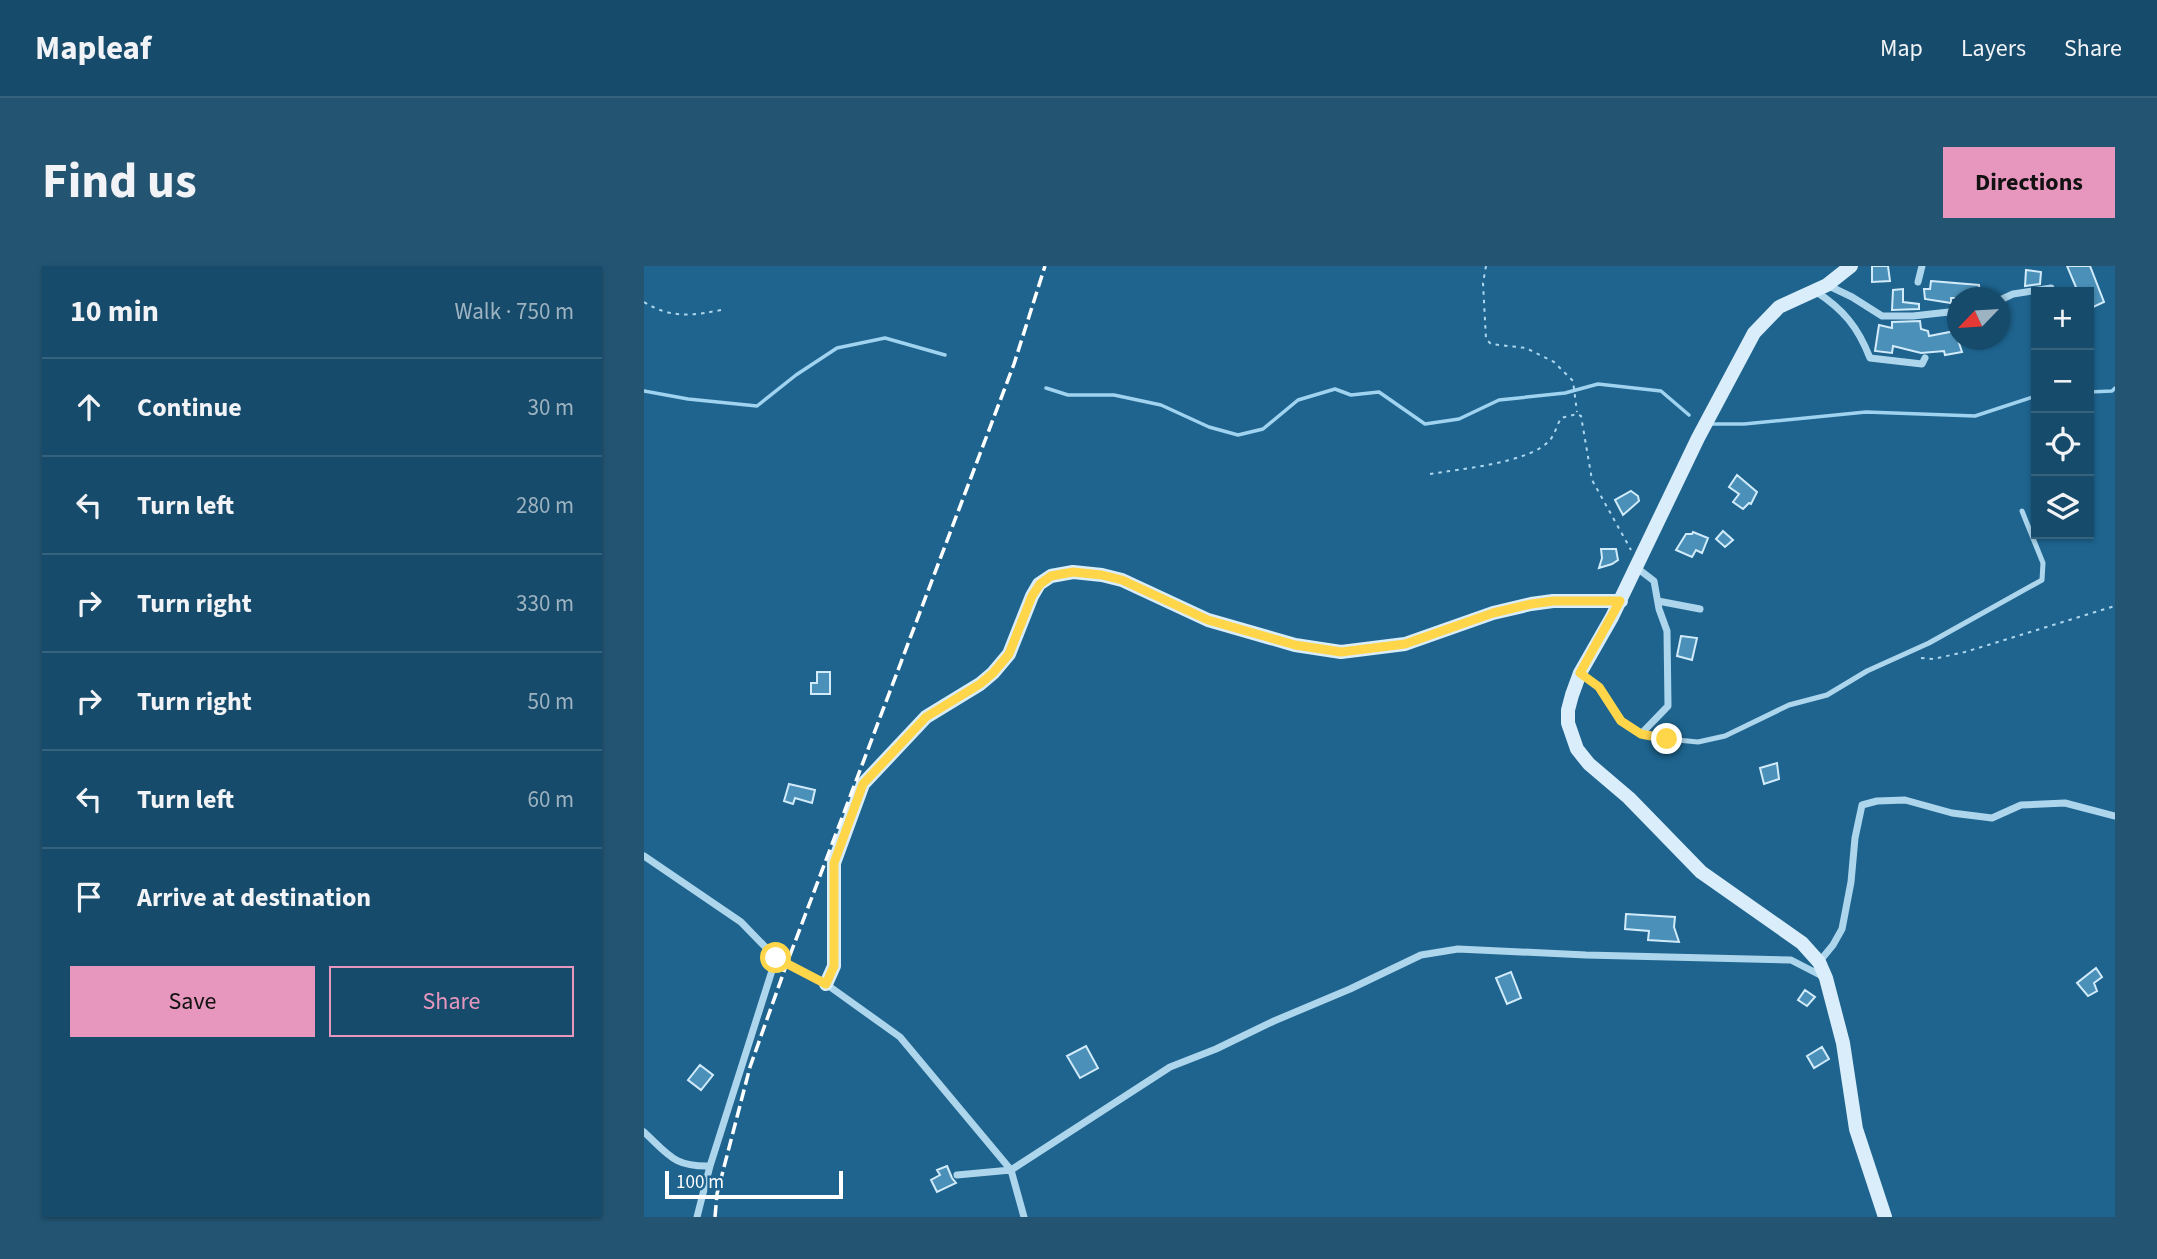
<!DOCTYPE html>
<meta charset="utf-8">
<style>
:root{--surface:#164b6b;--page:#235573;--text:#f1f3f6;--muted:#9eb3c1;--line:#35637e;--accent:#e797bd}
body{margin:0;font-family:"Source Sans 3",sans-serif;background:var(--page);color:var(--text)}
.controls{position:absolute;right:21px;top:21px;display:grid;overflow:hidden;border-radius:0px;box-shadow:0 2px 5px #0004}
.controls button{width:63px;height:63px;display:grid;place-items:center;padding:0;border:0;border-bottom:2px solid var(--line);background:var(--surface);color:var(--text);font:35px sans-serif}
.compass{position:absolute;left:1303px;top:21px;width:63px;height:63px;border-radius:50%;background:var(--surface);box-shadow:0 2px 5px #0004;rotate:245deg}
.scale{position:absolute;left:21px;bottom:18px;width:178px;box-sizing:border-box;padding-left:7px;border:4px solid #fff;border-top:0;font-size:19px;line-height:24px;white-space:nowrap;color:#fff;-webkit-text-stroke:5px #1e648f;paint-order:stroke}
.stop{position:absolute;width:21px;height:21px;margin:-16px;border:5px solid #ffd54a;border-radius:50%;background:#fff}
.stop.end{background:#ffd54a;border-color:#fff;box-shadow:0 2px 7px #0008}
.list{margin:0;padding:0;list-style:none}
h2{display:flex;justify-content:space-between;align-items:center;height:91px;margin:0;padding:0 28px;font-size:30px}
h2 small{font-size:23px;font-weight:400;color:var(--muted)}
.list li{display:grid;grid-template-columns:46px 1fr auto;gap:21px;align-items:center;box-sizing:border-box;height:98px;padding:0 28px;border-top:2px solid var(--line)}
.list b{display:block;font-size:26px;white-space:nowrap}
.list em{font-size:23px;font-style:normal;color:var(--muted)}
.actions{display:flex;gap:14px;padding:21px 28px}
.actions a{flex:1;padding:16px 0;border:2px solid var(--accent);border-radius:0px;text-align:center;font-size:24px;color:var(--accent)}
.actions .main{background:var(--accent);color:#111}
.icon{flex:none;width:38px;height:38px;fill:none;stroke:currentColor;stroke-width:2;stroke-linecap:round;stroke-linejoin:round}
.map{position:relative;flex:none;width:1471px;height:951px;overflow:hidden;border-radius:0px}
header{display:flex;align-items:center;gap:42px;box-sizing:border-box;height:98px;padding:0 35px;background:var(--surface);border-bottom:2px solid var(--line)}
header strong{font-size:33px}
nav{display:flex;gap:38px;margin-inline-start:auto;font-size:24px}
.intro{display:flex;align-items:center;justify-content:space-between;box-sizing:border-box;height:168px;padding:0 42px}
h1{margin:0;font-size:49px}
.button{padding:18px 32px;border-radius:0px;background:var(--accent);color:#111;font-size:24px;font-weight:700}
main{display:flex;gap:42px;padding:0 42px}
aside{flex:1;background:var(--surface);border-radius:0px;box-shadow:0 2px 5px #0004}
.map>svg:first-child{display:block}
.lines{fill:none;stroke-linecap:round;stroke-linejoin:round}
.stream{stroke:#a0d3ef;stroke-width:3.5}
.building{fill:#4a90b8;stroke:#d2ebfa;stroke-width:2}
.path{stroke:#add6ed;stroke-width:2;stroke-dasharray:3.5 5;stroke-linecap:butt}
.lane{stroke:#add6ed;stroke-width:5}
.street{stroke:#add6ed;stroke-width:7}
.secondary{stroke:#d9edfa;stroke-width:14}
.rail{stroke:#fff;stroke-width:3.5;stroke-dasharray:12 5;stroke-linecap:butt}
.route{stroke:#ffd54a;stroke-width:9}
</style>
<header>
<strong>Mapleaf</strong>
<nav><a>Map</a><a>Layers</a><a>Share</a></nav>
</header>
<div class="intro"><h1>Find us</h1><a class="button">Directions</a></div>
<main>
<aside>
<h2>10 min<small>Walk · 750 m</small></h2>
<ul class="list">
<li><svg class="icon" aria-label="ahead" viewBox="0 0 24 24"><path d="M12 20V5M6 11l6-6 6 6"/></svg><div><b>Continue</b></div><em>30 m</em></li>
<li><svg class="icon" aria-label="left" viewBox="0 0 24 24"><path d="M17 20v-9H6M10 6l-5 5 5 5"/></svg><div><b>Turn left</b></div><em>280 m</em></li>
<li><svg class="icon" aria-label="right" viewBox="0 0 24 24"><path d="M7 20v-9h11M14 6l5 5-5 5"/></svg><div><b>Turn right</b></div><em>330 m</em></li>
<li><svg class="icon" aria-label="right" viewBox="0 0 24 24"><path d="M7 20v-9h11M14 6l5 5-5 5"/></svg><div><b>Turn right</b></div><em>50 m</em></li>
<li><svg class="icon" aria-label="left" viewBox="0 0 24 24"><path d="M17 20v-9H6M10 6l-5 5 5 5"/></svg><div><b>Turn left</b></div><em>60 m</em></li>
<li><svg class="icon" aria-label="arrive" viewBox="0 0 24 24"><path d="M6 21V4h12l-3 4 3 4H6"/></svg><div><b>Arrive at destination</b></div></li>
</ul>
<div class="actions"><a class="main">Save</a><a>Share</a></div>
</aside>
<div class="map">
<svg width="1471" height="951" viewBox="0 0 1471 951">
<rect width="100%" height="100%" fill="#1e648f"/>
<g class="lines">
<path class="stream" d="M402,122L424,129H470L517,139L565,161L594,169L619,163L654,134L691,123L707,129L735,126L781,158L815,153L855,134L921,127L954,118L1017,125L1045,149
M0,125L44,133L113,140L152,109L193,82L241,72L301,89
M1445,126L1468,125L1471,122
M1066,158H1100L1222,146L1331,150L1392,130"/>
</g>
<path class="building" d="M1228,0H1244L1246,15L1228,16Z
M1423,0H1446L1460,36L1445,43V26H1434Z
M1382,4L1397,6L1396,18L1381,20Z
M1287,15L1335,19L1336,32H1307V37L1281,33L1280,23H1286Z
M1259,23V36L1275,38V43L1248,44L1249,24Z
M1276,55L1277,63L1284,65L1285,70L1311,65L1318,86L1301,89L1300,85L1277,87L1249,80L1248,87L1231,85L1235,59L1248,62V56Z
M1093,209L1113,226L1107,238L1105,237L1099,243L1089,236L1095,228L1085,221Z
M987,225L994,230L995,235L979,249L971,234Z
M1079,265L1089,274L1081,281L1072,273Z
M1049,266L1064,272L1058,287L1052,284L1048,291L1032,284L1042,268H1048Z
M957,283H972L974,294L968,298L955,302L958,292Z
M1037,370L1053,372L1048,394L1033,390Z
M173,406H186V428H167V417H173Z
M1133,497L1135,513L1120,518L1116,502Z
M145,518L171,524L168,537L151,532L149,538L140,535Z
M982,648L1031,651L1030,661L1035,676L1004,674L1005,665L981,663Z
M1452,702L1458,711L1450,717L1453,725L1444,730L1433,717Z
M867,706L877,732L863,738L852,712Z
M1161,724L1171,731L1163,740L1154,734Z
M442,780L454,802L436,812L423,790Z
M1178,781L1185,793L1170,802L1163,790Z
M56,799L69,809L57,824L44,814Z
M303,900L308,912L312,917L293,926L287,914L296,909L293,904Z"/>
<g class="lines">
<path class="path" d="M842,0L839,17L842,73L847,78L882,82L910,96L929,115L933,146
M0,36C29,54 51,49 82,43
M786,208C816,203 883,197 904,176C910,171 913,159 917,152L933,148L937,150L948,214L987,284
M1277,392L1289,393L1321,386L1471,340"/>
<path class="lane" d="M937,408L955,421L977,455L997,468L1023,473L1054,476L1081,470L1145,439L1183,429L1223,405L1285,377L1398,314L1399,297L1378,245"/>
<path class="street" d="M1274,16L1278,0
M1183,19L1208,31L1238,50H1269L1314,45
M1171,25C1199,43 1214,61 1226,92L1278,98L1281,92
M1356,34L1369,28L1407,22
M993,302L1010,315L1015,343L1023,365L1024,440L997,468
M1014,335L1056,343
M0,590L97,656L132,692L182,718L256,771L367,904L380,951
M1175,696L1189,679L1198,663L1207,616L1211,572L1218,539L1233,535L1261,534L1308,547L1348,552L1377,539L1421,537L1471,550
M0,866C25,889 30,901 66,900
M313,909L367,904L526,801L572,783L630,755L706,723L777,689L814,683L942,689L1147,694L1178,710
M53,951L66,900L132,692"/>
<path class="secondary" d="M1207,0L1183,19L1135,41L1110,67L1054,172L968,351L936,407L928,429L924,444V457L933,483L945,498L985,532L1057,606L1158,677L1175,696L1182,712L1199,777L1212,863L1241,951
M182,718L190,700V597L219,518L282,451L336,418L349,407L365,388L388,330L395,318L407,310L429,306L458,309L478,314L564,354L651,379L697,386L761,378L849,347L887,338L909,335H977"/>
<path class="rail" d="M71,951L73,928L106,801L143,697L370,98L401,0"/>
</g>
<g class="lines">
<path class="route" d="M132,692L182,718L190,700V597L219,518L282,451L336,418L349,407L365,388L388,330L396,318L407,310L429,306L458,309L478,314L564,354L651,379L697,386L761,378L849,347L887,338L909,335H976L936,407L955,421L977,455L997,468L1023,473"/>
</g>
</svg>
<div class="controls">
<button>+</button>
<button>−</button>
<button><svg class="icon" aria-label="locate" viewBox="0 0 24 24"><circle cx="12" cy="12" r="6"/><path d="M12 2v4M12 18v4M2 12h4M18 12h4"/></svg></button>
<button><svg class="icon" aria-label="layers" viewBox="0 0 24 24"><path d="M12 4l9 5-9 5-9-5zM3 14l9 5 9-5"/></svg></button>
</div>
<svg class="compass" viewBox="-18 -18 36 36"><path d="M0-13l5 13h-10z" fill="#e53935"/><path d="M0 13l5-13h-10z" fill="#9eb3c1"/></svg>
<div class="scale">100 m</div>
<div class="stop" style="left:132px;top:692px"></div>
<div class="stop end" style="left:1023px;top:473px"></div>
</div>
</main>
